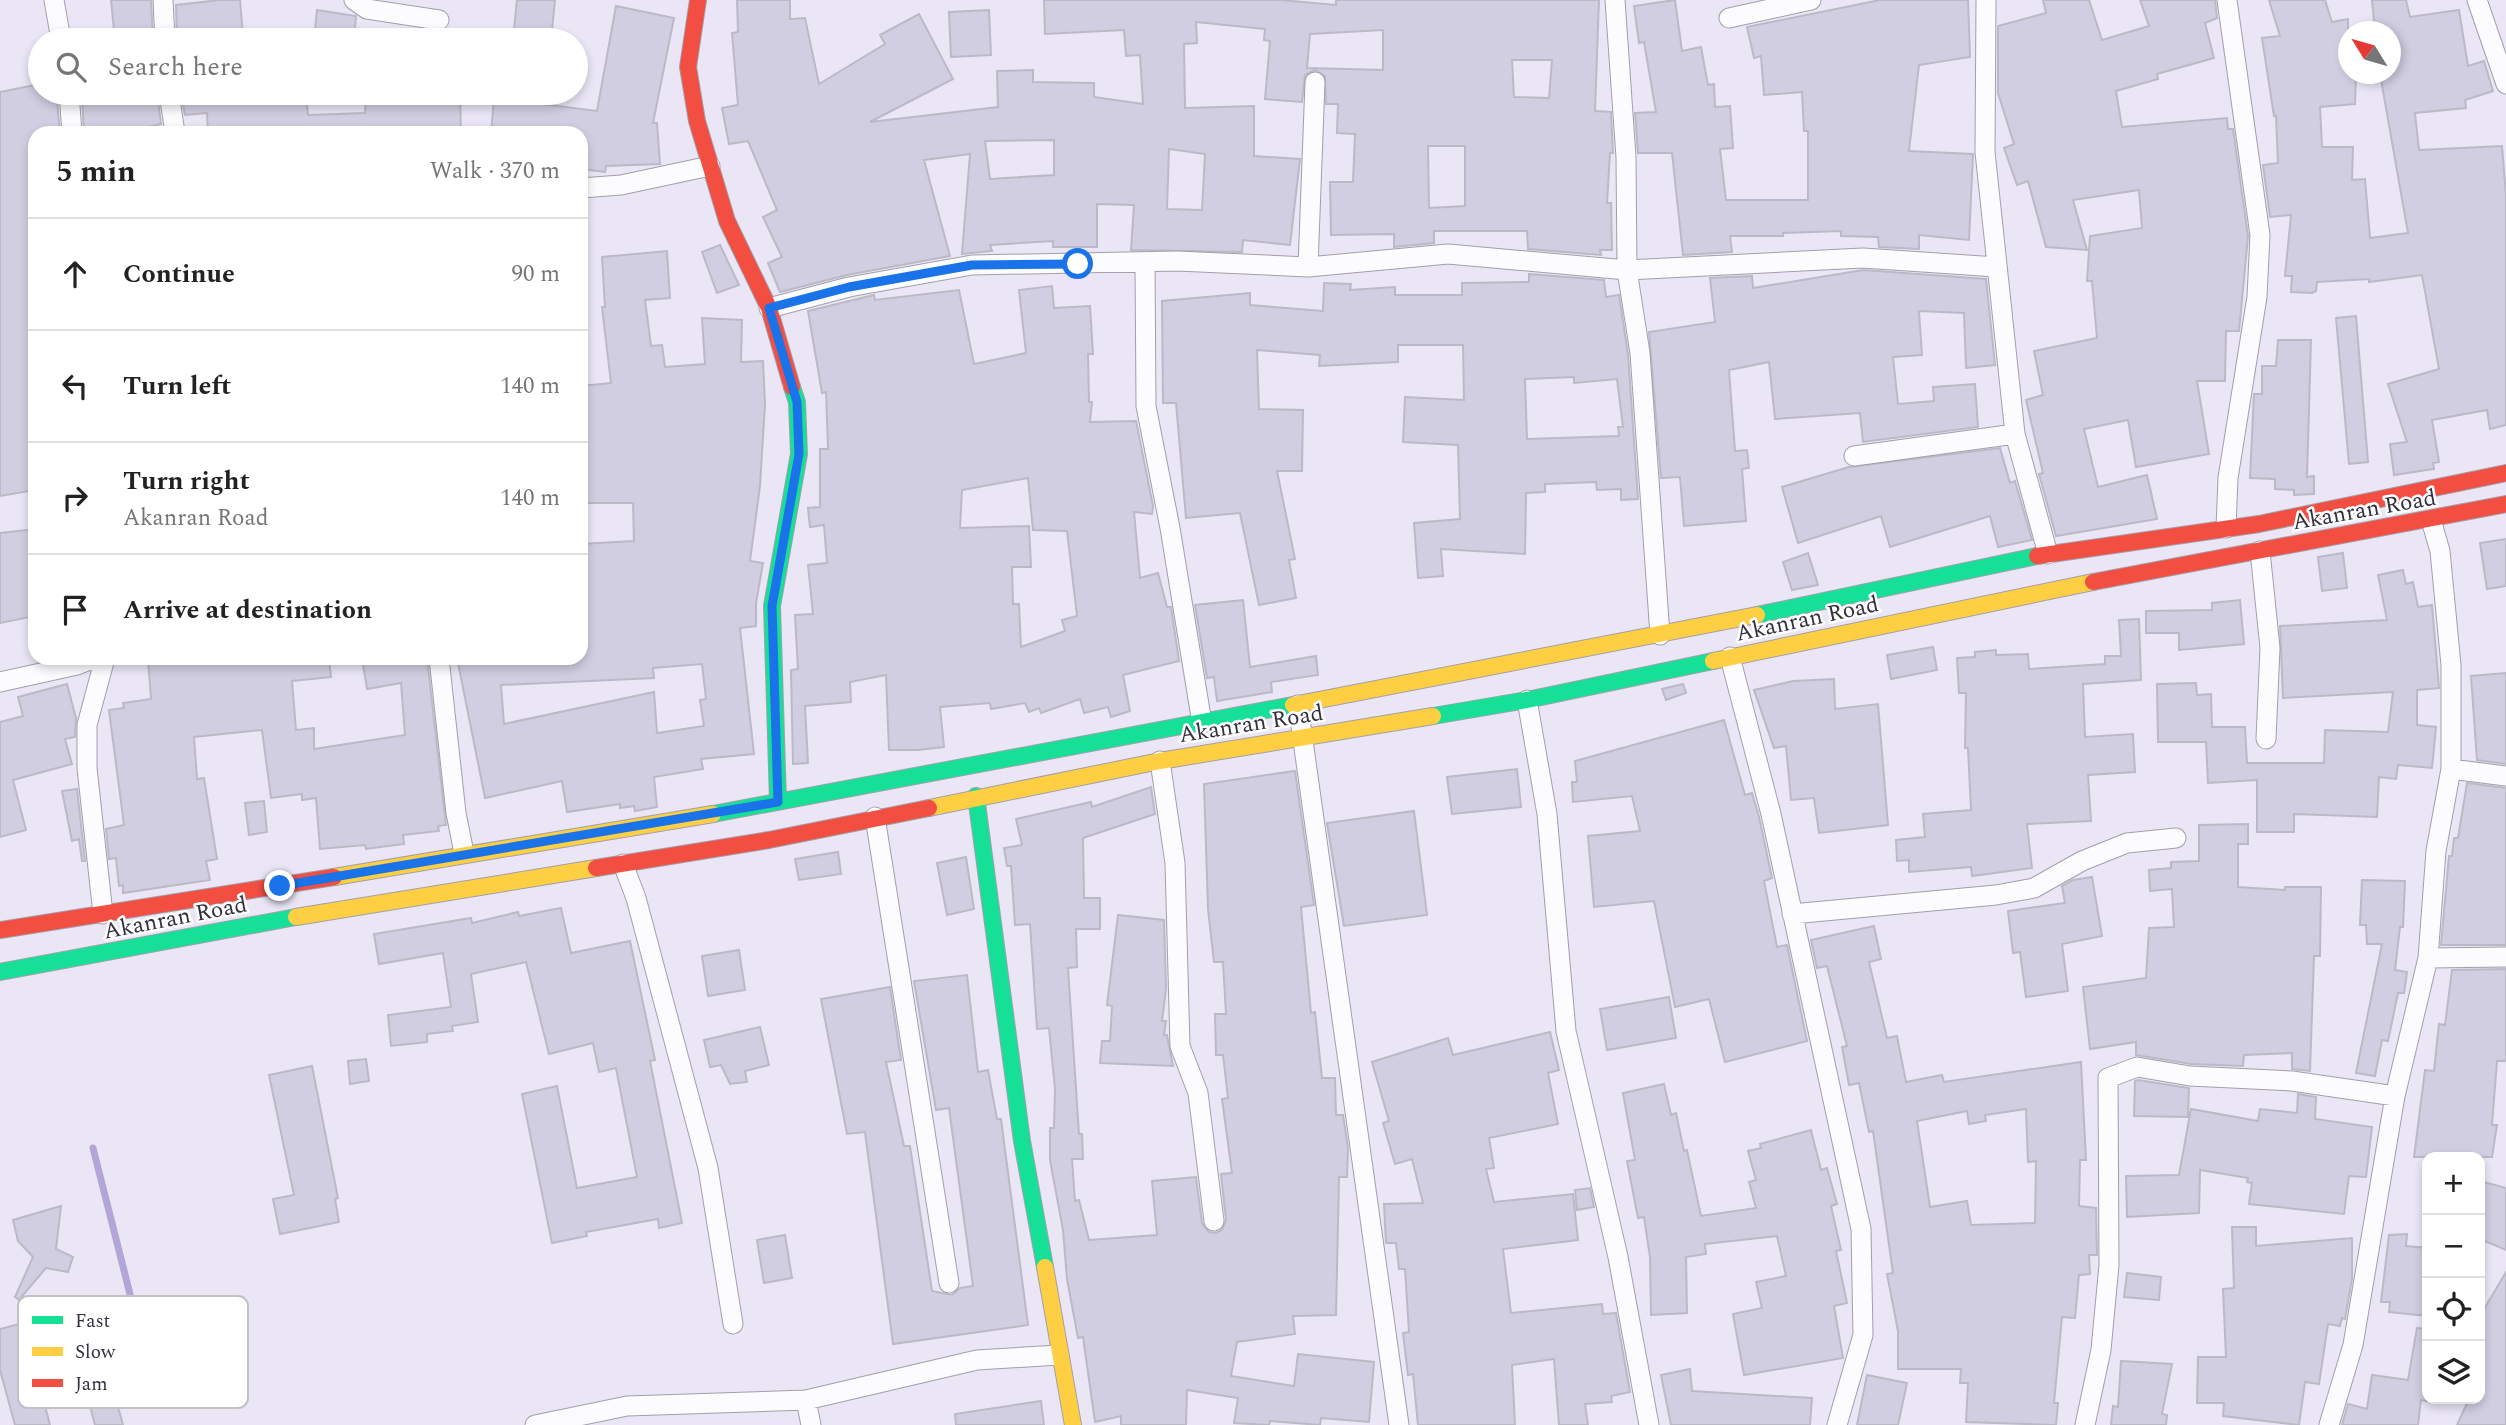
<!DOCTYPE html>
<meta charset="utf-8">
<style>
:root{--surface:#fff;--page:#f6f6f6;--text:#222;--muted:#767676;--line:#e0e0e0}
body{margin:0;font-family:Spectral,serif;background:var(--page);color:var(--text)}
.controls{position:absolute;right:21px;bottom:21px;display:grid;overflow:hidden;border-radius:14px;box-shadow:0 4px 10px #0003}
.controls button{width:63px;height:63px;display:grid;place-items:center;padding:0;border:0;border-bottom:2px solid var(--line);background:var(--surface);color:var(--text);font:35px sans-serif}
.compass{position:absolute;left:2338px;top:21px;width:63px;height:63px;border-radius:50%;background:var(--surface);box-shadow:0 4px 10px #0003;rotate:307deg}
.stop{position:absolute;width:21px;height:21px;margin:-16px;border:5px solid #1a73e8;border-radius:50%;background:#fff}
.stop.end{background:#1a73e8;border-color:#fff;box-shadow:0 2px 7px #0008}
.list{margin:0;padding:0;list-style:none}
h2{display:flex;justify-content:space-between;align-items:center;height:91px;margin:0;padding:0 28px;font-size:30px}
h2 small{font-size:23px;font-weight:400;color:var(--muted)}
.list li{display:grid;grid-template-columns:46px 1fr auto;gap:21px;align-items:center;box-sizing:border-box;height:112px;padding:0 28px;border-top:2px solid var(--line)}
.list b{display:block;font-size:26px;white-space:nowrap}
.list p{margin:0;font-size:23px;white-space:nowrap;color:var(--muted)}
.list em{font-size:23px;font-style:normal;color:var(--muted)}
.icon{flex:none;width:38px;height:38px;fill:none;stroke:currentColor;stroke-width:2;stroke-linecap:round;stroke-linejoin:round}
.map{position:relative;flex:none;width:2506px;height:1425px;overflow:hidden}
.search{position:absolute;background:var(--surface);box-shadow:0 4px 10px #0003;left:28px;top:28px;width:560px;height:77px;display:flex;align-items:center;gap:18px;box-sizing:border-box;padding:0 24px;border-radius:38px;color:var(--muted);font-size:26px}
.panel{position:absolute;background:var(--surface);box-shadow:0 4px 10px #0003;left:28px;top:126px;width:560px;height:539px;border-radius:21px}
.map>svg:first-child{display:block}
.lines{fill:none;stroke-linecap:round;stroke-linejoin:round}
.stream{stroke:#b3a6d6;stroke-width:7}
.building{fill:#d2cee1;stroke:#bcb9c6;stroke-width:2;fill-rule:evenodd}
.street-casing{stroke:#a29fac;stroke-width:21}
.fast-casing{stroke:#a29fac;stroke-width:18}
.slow-casing{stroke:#a29fac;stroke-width:18}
.jam-casing{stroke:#a29fac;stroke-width:18}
.street{stroke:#fcfbfe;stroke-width:19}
.fast{stroke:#16e098;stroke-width:16}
.slow{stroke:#ffcf43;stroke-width:16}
.jam{stroke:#f24e42;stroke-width:16}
.route{stroke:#1a73e8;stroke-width:9}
.labels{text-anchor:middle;stroke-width:5;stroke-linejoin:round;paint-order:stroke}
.street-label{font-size:23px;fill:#34313f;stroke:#fff}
.key{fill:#fff;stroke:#c2c1c5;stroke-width:2}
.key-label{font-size:19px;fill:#34313f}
</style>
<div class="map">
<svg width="2506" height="1425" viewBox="0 0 2506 1425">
<rect width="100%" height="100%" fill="#eae6f6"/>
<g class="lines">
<path class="stream" d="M22,1351L132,1302L93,1148"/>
</g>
<path class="building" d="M111,0H151L153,40H115Z
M220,0H240L243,35L177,40L176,5Z
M517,0H555L551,40H513Z
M737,0H790V19L805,18L819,84L885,44L880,35L919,14L953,79L870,122L998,107L997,71L1033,70V82L1094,83V97L1143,104L1140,55L1126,56L1124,30L1045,34L1044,0H1281L1336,5V0H1599L1595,111L1611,112L1613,153H1610L1607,203H1611L1612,250H1600L1601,255L1528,249L1527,231H1434V243L1394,247V234L1331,235L1330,182H1353L1355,134L1337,133L1338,104H1326L1325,76L1315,70L1305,75L1302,102L1265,99L1270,41L1264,40L1265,29L1196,22L1197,43L1184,44L1185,108L1254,106V156L1300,159L1290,245L1243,240L1242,252L1131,250L1134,205L1097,204V247H1053V241L990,245L992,251L962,254L970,154L924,160L950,256L847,275L780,292L768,263L782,257L763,217L777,210L748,141L729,144L722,108L738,105L732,33L738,32ZM1383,30V70L1307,68L1310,34ZM1512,60H1552L1549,98L1514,97ZM1054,140V175L990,179L985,141ZM1428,146H1465V206L1429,208ZM1169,149L1205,154L1202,210L1167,209Z
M1675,0L1682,51L1701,47L1708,85L1714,84L1715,107L1730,106L1733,148L1720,149L1726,200H1808V131H1804L1802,92L1764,95L1761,56L1754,58L1747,27L1880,0H1968L1970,57L1919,65L1909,151L1973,154L1969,240L1919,235V249L1879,247L1878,237L1841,236V231L1783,233V236H1730L1732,252L1683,255L1672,153H1638L1635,113L1656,112L1644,42L1639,43L1634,6Z
M2043,0H2089L2102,40L2149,26L2140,0H2215L2217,18L2205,23L2214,58L2157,74L2158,79L2116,91L2122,127L2227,118L2228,129H2233L2248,236L2239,331H2226L2225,381H2197L2209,454L2136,467L2128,420L2084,429L2098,487L2147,475L2157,519L2056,536L2039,474L2043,473L2026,400L2043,395L2034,351L2097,338L2092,281H2087L2090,236L2142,228L2139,190L2073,200L2087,250L2046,247L2028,181L2017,185L2004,148L2014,144L1998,93V26L2046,13Z
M2269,0H2325L2332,22L2348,19V74H2356L2355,104L2320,107L2322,147H2353L2352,180L2365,179L2370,238L2408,233L2380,74H2390V32H2375L2372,0H2406L2410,17L2459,10L2468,66L2484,61L2493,91L2465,100L2466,108L2415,113L2419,150L2502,146L2506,196V425L2490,429L2487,410L2432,420L2439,462L2433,463L2434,469L2394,475L2390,444L2407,442L2388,384L2439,369L2422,275L2369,282V279L2317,282L2316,291L2312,293L2291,292L2292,276H2285L2291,215L2270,217L2263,165L2278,163L2276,116H2274L2262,38L2280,36Z
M616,6L674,18L653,123H657L660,164L606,166L605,172L581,169V133H491L494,98L597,111Z
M317,10L356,16L354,40H314Z
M989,10L991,55L951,57L949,12Z
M40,84V93H53L54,102L57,101L60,133H35V411H31L35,490L0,496V92Z
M96,93H157L161,124L121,133H84L82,96Z
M181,93H306L308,115L365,113L366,93H460L461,133H208L207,113L185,115Z
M720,245L739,285L717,293L702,252Z
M667,251L670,298L645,300L651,346L662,345L665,367L705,364L702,318L742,320L741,362L763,361L765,404L760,486L750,561L763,563L756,603V626L740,628L754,754L701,759L703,769L654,777L657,807L635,811L634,806L620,808V804L567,812L562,781L485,798L457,658H581V544L634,541L633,503H581V386L611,383L602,307H605L602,257ZM702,664L706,699L700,700L704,726L657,733L654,692L504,724L501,685L654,678L653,668Z
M1863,270L1986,279L1995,365L1966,368L1964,313L1919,311L1922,355L1893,357L1898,404L1934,401L1933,387L1975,384L1978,427L1863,442L1860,413L1775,419L1769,362L1729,370L1735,451L1747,450L1749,468L1742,469L1746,521L1684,526L1680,477L1661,478L1649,332L1715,322L1710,278L1752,276L1753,288Z
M1529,274L1604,280L1606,297L1619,295L1628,354L1638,499L1621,500V489L1597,490L1596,482L1545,484V492L1526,493L1525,554L1441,549L1443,576L1418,578L1414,523L1460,519L1458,445L1403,442L1405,397L1464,400L1463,345H1398V362L1319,366L1320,355L1257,350L1259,409L1303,410L1302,471H1277L1295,559L1289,560L1296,598L1259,605L1240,513L1186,518L1176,403H1163L1162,301L1250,293V305L1323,311L1324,283L1351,284L1350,290L1395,287V295H1462V283L1529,282ZM1574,377V383L1617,379L1623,427H1618L1619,436L1527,439L1525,379Z
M1052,286L1054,308L1090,306L1093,354H1088L1089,402H1092L1090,422L1136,421L1153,506L1152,514L1134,512L1140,578L1158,573L1167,607H1171L1179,661L1123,675L1130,711L1111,717L1108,707L1084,713L1080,699L1041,713L1039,708L1029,712L1025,703L991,709L990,703L940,707L944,747L918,750H889L886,675L850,682L851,702L805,706L808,763L793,764L791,670L798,669L795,615L813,614L808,565L827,563L824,525L810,527L808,508L820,507V449H828L826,392L822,393L808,311L874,295L875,300L959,290L974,364L1026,353L1019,290ZM1028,478L1033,530L1067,531L1077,616L1062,620L1065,631L1021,647L1019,604H1013L1012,567H1031L1029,526L960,528L962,490Z
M2356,316L2368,462L2349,464L2336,318Z
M2278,340H2311L2307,477L2314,476V494L2294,495V490L2275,489V479L2250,478L2254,394H2262V366H2276Z
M2000,448L2010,483L2015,481L2032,540L1998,547L1990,516L1890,547L1881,516L1798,543L1782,487L1849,467Z
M35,529V616L0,623V533Z
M2506,539V586L2487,589L2480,543Z
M1808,553L1818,585L1792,590L1783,562Z
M2343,553L2347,588L2322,591L2318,557Z
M2403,570L2406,584L2413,582L2418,607L2432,605L2439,688L2417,690V725L2436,727L2432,768L2398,765L2396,779L2379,777L2377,817L2294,814V832H2257V780L2208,783L2206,742H2158L2157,684L2196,683L2197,695L2211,694L2212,727H2245L2247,763H2324L2325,730L2388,732L2393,692L2283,698L2280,626L2387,620L2378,575Z
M1243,600L1250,667L1316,656L1318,675L1271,682L1272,692L1217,701L1214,677L1207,678L1195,605Z
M2240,600L2244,644L2179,650V633H2146V611L2212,610V603Z
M2139,619L2141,680L2083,684L2085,737L2133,734L2135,772L2088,775L2091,821L2027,824L2032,868L1972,876L1971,867L1909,872V860L1897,861L1896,840L1925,837L1923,814L1971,810L1968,748H1965L1966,693H1959L1957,658L1975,657V652L1996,650V655L2028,654L2029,669L2105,664V656H2121L2119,620Z
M1933,647L1937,670L1891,679L1887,655Z
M148,658H209V661L230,658H329L331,677L292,681L296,730L314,728V749L405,735L401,683L367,689L362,658H427L446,825L438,826L439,831L403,835L404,844L366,849L365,845L320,849L316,798L302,800V794L271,798L262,730L194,737L197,779L204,778L217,859L206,861L210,880L123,893V885L119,886L116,858L109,859L106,829L124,825L109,710L124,708L123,703L151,699Z
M2506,673V764L2477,760L2471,676Z
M1834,679L1835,709L1878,704L1888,825L1819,833L1814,798L1791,800L1786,746L1774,748L1754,690L1793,681Z
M67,684L76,718L75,737L65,739L72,764L13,780L26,830L0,837V722L23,716L18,697Z
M1683,684L1686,693L1666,700L1662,689Z
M1724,720L1745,795L1752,793L1759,817L1772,878L1764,881L1777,947L1787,945L1807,1041L1725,1062L1709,999L1675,1007L1654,901L1594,907L1588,836L1640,831L1632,796L1573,802L1572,782H1577L1575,761Z
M1517,769L1521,807L1452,814L1447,777Z
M1295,771L1314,905L1301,907L1311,1013L1315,1012L1322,1078H1335L1336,1115H1343L1348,1148L1347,1177H1339L1336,1315L1293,1316L1295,1334L1237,1342L1231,1376L1294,1386L1298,1354L1374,1362L1369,1422L1321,1418L1320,1425L1270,1421L1269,1425L1234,1423L1238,1398L1187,1390L1186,1425H1121V1416L1095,1422L1083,1337L1078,1338L1067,1279L1063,1230L1050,1160V1128H1054L1055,1089L1049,1028L1037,1029L1030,924L1015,925L1011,866H1007L1004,848L1022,845L1016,819L1091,802L1092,807L1151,787L1155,814L1083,838L1084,898H1100V929H1076L1077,967L1068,968L1079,1134H1082L1083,1159H1072L1075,1201L1079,1200L1089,1240L1157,1235L1152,1181L1196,1177L1202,1223L1209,1232L1216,1233L1222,1230L1226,1220L1221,1174L1232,1173L1222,1099L1228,1098L1223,1055H1216L1215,1014H1226L1223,962H1214L1208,909L1204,784Z
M2467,783L2506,788V945H2441L2449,856H2452L2454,838H2458Z
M77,789L85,861H82L79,839L72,841L62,791Z
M264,801L267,832L249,835L245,803Z
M1414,811L1427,915L1344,926L1327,823Z
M2248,824V844H2238V887L2285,890V887H2321L2320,956H2314L2310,1071L2292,1069V1053L2244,1055L2243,1066L2191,1064L2136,1055V1042L2090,1049L2083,987L2146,978L2149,928L2174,927L2172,889L2150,891L2149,870L2171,868V862L2199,861V825Z
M838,852L841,874L799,880L795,859Z
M966,857L974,909L947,915L937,863Z
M2092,877L2102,936L2062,944L2068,991L2026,997L2020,952L2013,953L2008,911L2065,903L2062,886L2073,880Z
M2362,880L2405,881L2403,927H2400L2395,970L2407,972L2404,993H2398L2388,1041L2382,1040L2375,1076L2356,1073L2382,944H2367L2366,925H2360Z
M561,908L571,953L630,941L655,1060L650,1061L682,1223L659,1228L658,1219L586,1232L587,1236L552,1243L522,1094L557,1086L577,1188L637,1177L616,1068L599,1072L593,1043L549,1054L526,962L471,974L478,1022L452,1026L453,1031L427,1034V1042L391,1046L388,1015L451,1007L443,953L379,964L374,934L471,918L472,923L518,912L519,916Z
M1118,915L1164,920L1166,989L1162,1021H1166L1164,1035H1167L1173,1066L1100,1063L1102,1041H1110L1112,1006L1107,1005Z
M1874,926L1881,959L1869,962L1887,1038L1897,1036L1906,1082L1942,1075L1944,1082L2081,1062L2086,1160H2080L2079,1206L2096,1208L2097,1255H2089L2090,1274L2079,1275L2075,1318L2062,1317L2054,1403H2058L2056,1425L1966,1422L1968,1383H1960L1961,1369H1898V1331L1887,1274L1893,1273L1873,1131L1869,1132L1859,1083L1849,1085L1842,1047L1847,1046L1827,966L1817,968L1811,940ZM2026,1109L2028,1162L2036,1161L2035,1223L1971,1225L1967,1201L1930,1207L1917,1121L1967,1111L1969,1124L1986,1121L1985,1115Z
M739,950L745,990L708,996L702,956Z
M2506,969V1061H2497L2492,1125H2497L2492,1157H2414L2425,1070L2434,1071L2439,1024L2445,1025L2452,970Z
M967,975L978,1072L988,1070L997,1119H1001L1028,1325L893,1344L865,1132L847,1134L821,999L890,987L901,1060L886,1062L904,1146H910L932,1291L952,1295L960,1288L973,1286L949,1108L936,1110L914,981Z
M1669,997L1676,1038L1607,1050L1600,1009Z
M760,1027L769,1065L745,1071L747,1082L730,1084L721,1065L710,1067L704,1040Z
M1550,1032L1559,1070L1548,1073L1558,1124L1489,1138L1494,1168L1486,1169L1494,1202L1573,1194L1578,1240L1503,1249L1511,1313L1602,1304L1603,1314L1616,1313L1630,1392L1611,1396L1612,1402L1585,1404L1588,1425H1559L1554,1359L1512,1365L1515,1425H1418L1413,1374L1408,1375L1403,1333L1409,1332L1405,1269H1399L1396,1243H1386L1384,1204L1423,1203L1412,1159L1395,1164L1383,1123L1389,1121L1372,1062L1448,1038L1453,1055Z
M366,1059L369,1081L350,1084L348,1061Z
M312,1066L338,1198L335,1199L339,1222L280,1234L273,1199L294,1195L269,1075Z
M2138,1080L2189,1088L2188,1117L2134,1116L2135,1081Z
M1664,1084L1671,1115L1676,1113L1684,1151L1687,1150L1701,1216L1756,1208L1749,1182L1756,1180L1748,1151L1761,1148L1760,1144L1811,1130L1821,1170L1827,1168L1837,1204L1831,1206L1841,1250L1836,1251L1847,1303L1834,1306L1843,1358L1744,1375L1733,1314L1762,1308L1756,1282L1786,1276L1777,1236L1705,1244L1706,1254L1686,1257L1687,1313L1651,1315L1650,1257L1644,1217L1638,1218L1627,1161L1635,1160L1623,1093Z
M2298,1094L2316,1097L2315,1119L2372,1127L2366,1177L2349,1176L2344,1214L2249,1204L2252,1183L2247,1182L2248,1178L2200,1170L2199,1213L2127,1217L2126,1176L2179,1175L2191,1109L2258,1121L2260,1109L2297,1113Z
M2480,1181L2506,1188V1250L2480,1239Z
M1590,1188L1594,1207L1577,1210L1575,1190Z
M61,1206L56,1249L73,1257L68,1272L46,1268L19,1300L15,1297L33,1257L18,1241L13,1220Z
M2232,1227H2256V1246L2352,1238V1279L2345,1319L2342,1318L2340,1326L2328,1324L2319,1384L2305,1382L2299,1425L2223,1416L2224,1403H2197L2198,1357H2226L2223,1289L2234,1288Z
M2407,1234L2406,1246L2427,1248V1316L2389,1312L2390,1302H2381L2389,1235Z
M785,1235L792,1278L764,1283L757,1240Z
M2506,1272V1425H2457L2469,1399H2480V1316Z
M2127,1273L2161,1277L2159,1300L2124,1297Z
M91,1307L123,1425H95L66,1314Z
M23,1323L50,1425H15L0,1370V1329Z
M2417,1328L2427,1329V1401L2421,1400L2418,1425H2342L2348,1404L2367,1409L2372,1375L2408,1380Z
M2121,1361L2172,1364L2162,1414L2167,1415L2166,1425H2111L2113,1406L2118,1407Z
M1690,1369L1692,1391L1812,1398L1810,1425H1671L1661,1375Z
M1867,1375L1907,1383L1898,1425H1857Z
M1041,1401L1044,1425H956L955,1414Z"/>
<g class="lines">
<defs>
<path id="street" d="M54,0L61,40
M163,0L165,40
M354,0L367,9L439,20
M1615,0L1626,157L1627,270L1640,353L1660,635
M1986,0L1985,152L2015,434L2048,554
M2477,0L2506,84
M1729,18L1811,0
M69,93L72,133
M169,93L175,133
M581,188L621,185L710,166
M1145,262L1146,406L1170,528L1202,723
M1308,267L1315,82
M769,308L849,287L972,265L1177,261L1308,267L1448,254L1627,270L1863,258L1997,267
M1854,456L2015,434
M2226,528L2228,478L2257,297L2260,235L2227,0
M2260,551L2270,648L2266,739
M1730,657L1771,814L1861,1229L1863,1335L1837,1425
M439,658L456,813L464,853
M0,682L77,665L95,658
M1527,700L1547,814L1566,1031L1618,1257L1649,1425
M1298,705L1399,1425
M1160,761L1175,863L1180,1046L1198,1093L1214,1221
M2451,769L2506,776
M875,817L949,1283
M623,864L636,898L708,1168L733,1324
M103,914L87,768V725L105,658
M1792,914L1996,895L2034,888L2082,861L2127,843L2176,838
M2428,958L2506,957
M806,1400L811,1425
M535,1425L627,1406L806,1400L977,1360L1059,1355
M2085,1425L2101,1350L2109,1265L2108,1078L2137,1067L2190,1076L2292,1081L2395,1096
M2329,1425L2353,1345L2395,1096L2428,958L2436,851L2451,769V665L2440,551L2431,520"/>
<path id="fast" d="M1757,615L2037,556
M1433,716L1527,700L1713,661
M976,796L1022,1141L1045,1267
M778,802L772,606L799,454L797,402L792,387
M713,814L1293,705
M0,972L296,917"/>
<path id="slow" d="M1713,661L2093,582
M1293,705L1757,615
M929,808L1160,761L1433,716
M334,877L713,814
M296,917L596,868
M1045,1267L1073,1425"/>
<path id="jam" d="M698,0L688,67L697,121L727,221L769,308L792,387
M2037,556L2259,524L2506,473
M2093,582L2506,504
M596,868L769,840L929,808
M0,930L334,877"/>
</defs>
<use href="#street" class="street-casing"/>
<use href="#fast" class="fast-casing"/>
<use href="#slow" class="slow-casing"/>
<use href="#jam" class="jam-casing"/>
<use href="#street" class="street"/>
<use href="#fast" class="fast"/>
<use href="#slow" class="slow"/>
<use href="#jam" class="jam"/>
</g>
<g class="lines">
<path class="route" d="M280,886L778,802L772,606L799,454L797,402L769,308L849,287L972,265L1078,264"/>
</g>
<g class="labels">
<g class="street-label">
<text transform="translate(2364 509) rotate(-10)" y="8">Akanran Road</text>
<text transform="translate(1807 618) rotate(-12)" y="8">Akanran Road</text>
<text transform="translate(1251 723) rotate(-9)" y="8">Akanran Road</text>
<text transform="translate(175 917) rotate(-11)" y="8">Akanran Road</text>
</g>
</g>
<rect x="18" y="1296" width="230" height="112" rx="10" class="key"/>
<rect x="32" y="1316" width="31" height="8" fill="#16e098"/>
<rect x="32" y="1347" width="31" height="9" fill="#ffcf43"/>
<rect x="32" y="1379" width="31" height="8" fill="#f24e42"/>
<g class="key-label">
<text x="75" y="1327">Fast</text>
<text x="75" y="1358">Slow</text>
<text x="75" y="1390">Jam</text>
</g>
</svg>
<div class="controls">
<button>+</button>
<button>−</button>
<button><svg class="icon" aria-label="locate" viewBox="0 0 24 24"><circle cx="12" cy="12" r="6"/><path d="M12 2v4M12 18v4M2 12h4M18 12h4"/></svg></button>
<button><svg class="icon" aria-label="layers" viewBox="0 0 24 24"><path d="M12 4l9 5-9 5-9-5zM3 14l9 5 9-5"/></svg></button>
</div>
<svg class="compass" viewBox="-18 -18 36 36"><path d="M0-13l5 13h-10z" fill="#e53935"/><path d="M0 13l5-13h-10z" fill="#767676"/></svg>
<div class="stop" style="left:1078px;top:264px"></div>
<div class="stop end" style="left:280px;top:886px"></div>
<div class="search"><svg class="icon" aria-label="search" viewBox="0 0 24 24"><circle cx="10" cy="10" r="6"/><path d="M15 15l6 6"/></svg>Search here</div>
<section class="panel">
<h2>5 min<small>Walk · 370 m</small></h2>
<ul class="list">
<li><svg class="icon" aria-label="ahead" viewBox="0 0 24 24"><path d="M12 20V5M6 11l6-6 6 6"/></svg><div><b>Continue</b></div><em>90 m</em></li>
<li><svg class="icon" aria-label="left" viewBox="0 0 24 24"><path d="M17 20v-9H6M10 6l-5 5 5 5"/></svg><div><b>Turn left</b></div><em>140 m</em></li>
<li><svg class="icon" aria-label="right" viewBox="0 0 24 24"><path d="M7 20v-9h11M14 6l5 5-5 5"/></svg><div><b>Turn right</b><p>Akanran Road</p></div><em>140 m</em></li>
<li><svg class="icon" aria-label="arrive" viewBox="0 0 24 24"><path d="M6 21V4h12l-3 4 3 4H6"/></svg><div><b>Arrive at destination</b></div></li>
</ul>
</section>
</div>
